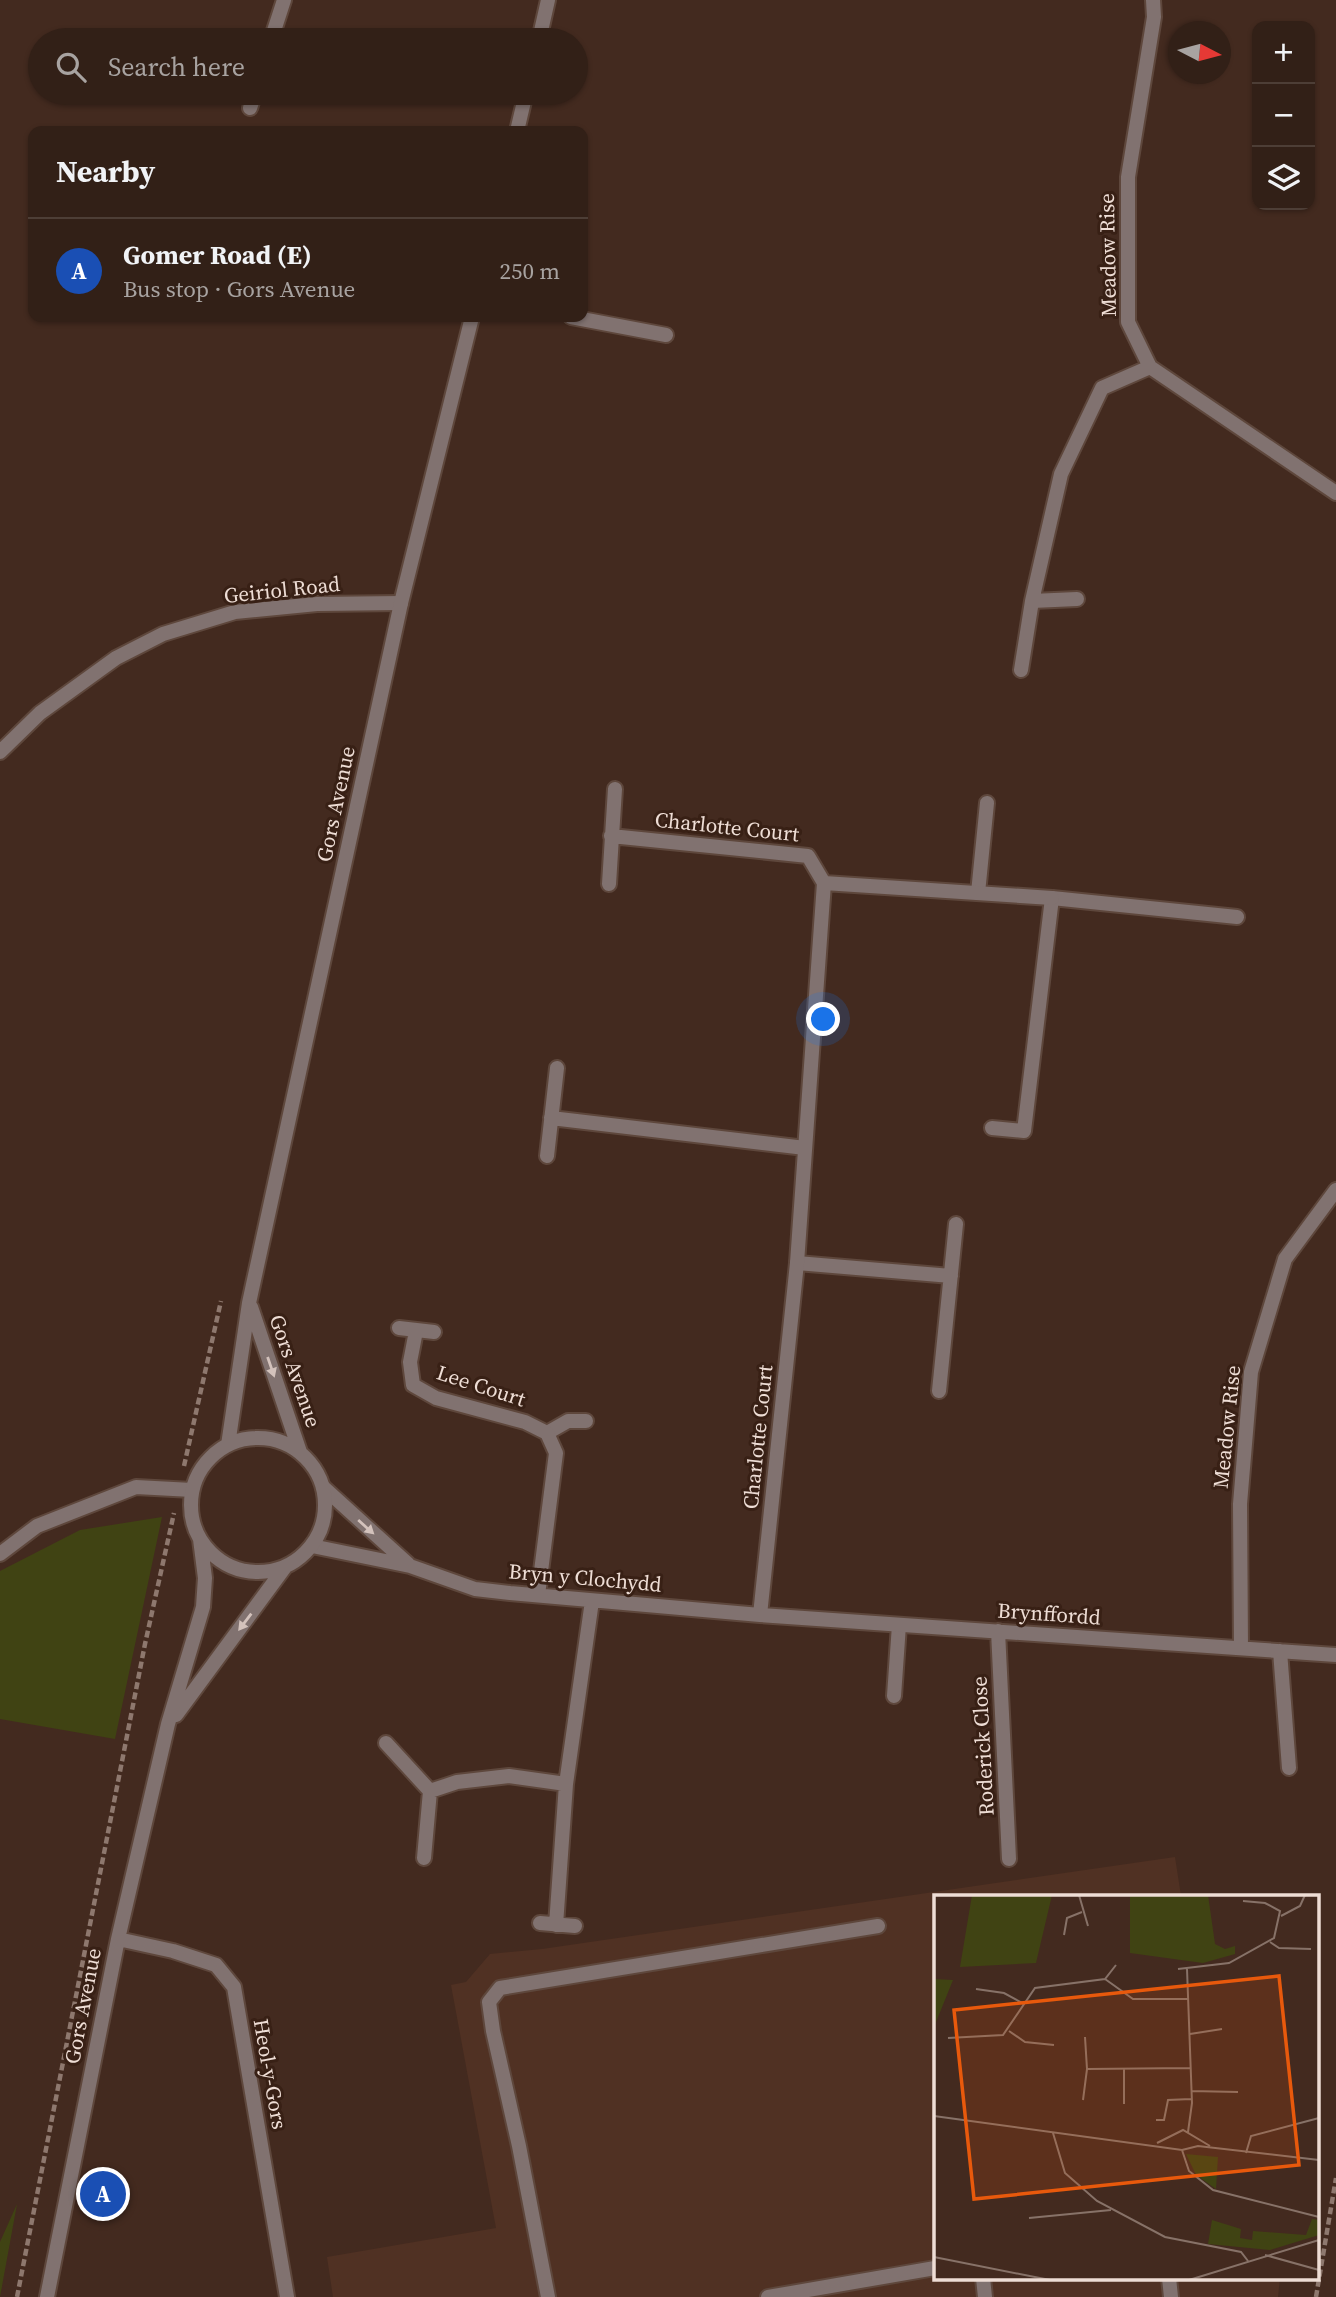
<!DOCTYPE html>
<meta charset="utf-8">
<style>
:root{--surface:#322017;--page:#3d2d24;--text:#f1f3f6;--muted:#a8a3a1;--line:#4d3e36;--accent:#fc8fc2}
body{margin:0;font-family:"Source Serif 4",serif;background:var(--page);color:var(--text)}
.controls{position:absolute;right:21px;top:21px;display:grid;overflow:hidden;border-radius:14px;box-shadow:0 2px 5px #0004}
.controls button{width:63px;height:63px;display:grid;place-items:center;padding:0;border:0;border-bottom:2px solid var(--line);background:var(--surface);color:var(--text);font:35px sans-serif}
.compass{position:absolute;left:1168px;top:21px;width:63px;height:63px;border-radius:50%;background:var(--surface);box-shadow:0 2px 5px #0004;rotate:96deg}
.you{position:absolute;left:824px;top:1020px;width:24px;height:24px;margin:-18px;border:5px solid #fff;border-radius:50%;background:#1a73e8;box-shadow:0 0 0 10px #1a73e833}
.badge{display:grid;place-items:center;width:46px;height:46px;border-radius:50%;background:var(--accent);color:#fff;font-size:23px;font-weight:700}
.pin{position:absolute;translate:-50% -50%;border:4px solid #fff;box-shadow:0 2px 7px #0006}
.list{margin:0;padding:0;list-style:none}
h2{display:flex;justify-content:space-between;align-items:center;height:91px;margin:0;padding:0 28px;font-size:30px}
h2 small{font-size:23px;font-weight:400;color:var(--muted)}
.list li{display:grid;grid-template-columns:46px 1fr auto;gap:21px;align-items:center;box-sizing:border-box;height:105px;padding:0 28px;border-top:2px solid var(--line)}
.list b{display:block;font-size:26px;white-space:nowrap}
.list p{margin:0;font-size:23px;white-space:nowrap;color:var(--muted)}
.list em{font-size:23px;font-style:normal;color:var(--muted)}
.icon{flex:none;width:38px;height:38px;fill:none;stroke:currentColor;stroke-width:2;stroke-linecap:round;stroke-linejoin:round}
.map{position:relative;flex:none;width:1336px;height:2297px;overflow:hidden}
.search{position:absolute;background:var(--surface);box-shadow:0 2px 5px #0004;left:28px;top:28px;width:560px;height:77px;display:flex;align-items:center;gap:18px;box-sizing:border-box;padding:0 24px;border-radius:38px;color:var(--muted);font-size:26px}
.panel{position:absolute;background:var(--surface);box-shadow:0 2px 5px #0004;left:28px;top:126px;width:560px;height:196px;border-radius:14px}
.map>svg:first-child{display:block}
.built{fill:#503123}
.green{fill:#404313}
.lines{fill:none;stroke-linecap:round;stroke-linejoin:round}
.service-casing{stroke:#5e473c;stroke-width:18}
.minor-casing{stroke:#5e473c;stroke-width:18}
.tertiary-casing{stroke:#5e473c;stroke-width:18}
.path{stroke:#8e786e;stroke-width:4.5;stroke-dasharray:7 3.5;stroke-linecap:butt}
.service{stroke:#817270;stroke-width:14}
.minor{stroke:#817270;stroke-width:14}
.tertiary{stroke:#817270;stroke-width:14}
.oneway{fill:#d3c2bc}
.labels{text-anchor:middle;stroke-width:6;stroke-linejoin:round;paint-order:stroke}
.street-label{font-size:21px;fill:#eeddd5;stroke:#382015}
.inset-road{fill:none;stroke:#877268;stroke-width:2}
.view{fill:#e8590c;fill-opacity:0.15;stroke:#e8590c;stroke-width:3.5}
.inset-edge{fill:none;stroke:#eeddd5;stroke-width:3.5}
</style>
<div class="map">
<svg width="1336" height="2297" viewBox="0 0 1336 2297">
<rect width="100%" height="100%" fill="#432a1f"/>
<path class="built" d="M1175,1857L1181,1896H935V2278H1280L1278,2297H333L327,2257L496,2228L451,1985L466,1982L490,1954L542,1949Z"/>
<path class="green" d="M162,1517L115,1739L0,1719V1571L80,1530Z
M17,2204L0,2297V2242Z"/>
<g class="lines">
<defs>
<path id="service" d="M271,40L284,0
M250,108L255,93
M571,317L666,335
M978,893L987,803
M992,1128L1024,1131L1052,898L1237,917
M797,1263L951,1276
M939,1391L956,1224
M547,1433L568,1421H586
M894,1696L899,1625
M983,2278L985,2297
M1169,2278L1171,2297
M548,2297L519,2146L493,2031L489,2002L500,1988L878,1926
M768,2297L935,2268"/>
<path id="minor" d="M1153,0L1154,17L1128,177V322L1150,367L1336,493
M1032,601L1077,599
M1021,670L1032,601L1061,474L1102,388L1150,367
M0,752L40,713L116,658L163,634L235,612L317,604L401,603
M611,836L808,856L824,883L797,1263L760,1615
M824,883L1052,898
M609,884L615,789
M551,1118L805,1148
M547,1156L557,1068
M399,1328L434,1332
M416,1331L410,1362L413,1385L436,1398L525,1422L547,1433L556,1453L538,1595
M323,1487L408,1564
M312,1546L410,1566L475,1589L510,1593L760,1615L1336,1655
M0,1554L37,1526L136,1487L192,1490
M998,1631L1009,1859
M1241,1648L1240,1504L1251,1372L1285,1259L1336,1190
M1280,1651L1289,1768
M386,1743L430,1791L424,1858
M430,1791L457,1782L509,1776L566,1784
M540,1923L575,1926
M556,1925L566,1784L592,1601"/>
<path id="tertiary" d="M539,40L548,0
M517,131L526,93
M251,1307L300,1452
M191 1505a67 67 0 1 1 134 0a67 67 0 1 1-134 0Z
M228,1445L249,1303L401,603L472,317
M176,1715L285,1567
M118,1939L173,1951L216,1965L234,1987L287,2297
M47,2297L118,1939L168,1724L203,1607L205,1578L200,1539"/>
</defs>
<use href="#service" class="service-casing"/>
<use href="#minor" class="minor-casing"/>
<use href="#tertiary" class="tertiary-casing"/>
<path class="path" d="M184,1466L221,1301
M17,2297L145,1644L174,1513
M1316,2297L1336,2178"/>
<use href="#service" class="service"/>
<use href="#minor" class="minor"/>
<use href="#tertiary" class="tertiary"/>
</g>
<defs><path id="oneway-solid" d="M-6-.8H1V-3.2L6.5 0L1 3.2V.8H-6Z" transform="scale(1.75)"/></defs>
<g class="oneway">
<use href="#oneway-solid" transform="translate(271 1367) rotate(71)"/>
<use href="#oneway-solid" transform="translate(366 1527) rotate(42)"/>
<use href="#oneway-solid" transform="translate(245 1622) rotate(127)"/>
</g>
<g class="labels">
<g class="street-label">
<text transform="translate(1108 255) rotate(-91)" y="7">Meadow Rise</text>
<text transform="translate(282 590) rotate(-6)" y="7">Geiriol Road</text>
<text transform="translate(336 804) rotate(-78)" y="7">Gors Avenue</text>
<text transform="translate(727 827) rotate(6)" y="7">Charlotte Court</text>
<text transform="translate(295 1371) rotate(71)" y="7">Gors Avenue</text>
<text transform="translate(481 1386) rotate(18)" y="7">Lee Court</text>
<text transform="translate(1227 1427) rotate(-84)" y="7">Meadow Rise</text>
<text transform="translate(758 1437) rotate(-84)" y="7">Charlotte Court</text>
<text transform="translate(585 1578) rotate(5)" y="7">Bryn y Clochydd</text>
<text transform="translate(1049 1614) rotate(4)" y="7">Brynffordd</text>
<text transform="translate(983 1746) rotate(-93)" y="7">Roderick Close</text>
<text transform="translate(83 2006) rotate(-79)" y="7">Gors Avenue</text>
<text transform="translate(270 2074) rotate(80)" y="7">Heol-y-Gors</text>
</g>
</g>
<g transform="translate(934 1895)">
<rect width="385" height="385" fill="#432a1f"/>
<path d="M38,0H118L102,68L26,72ZM196,0H274L281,49L291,54L301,51V59L269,68L196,58ZM0,84L19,85L0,132ZM252,259L284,262L282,294L262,280ZM378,324L385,325V340L336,355L274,349L278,325L307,334L306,343L318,345L319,336L372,340Z" fill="#404313"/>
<path class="inset-road" d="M145,0L154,31M347,21L366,11L371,0M130,40L133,23L148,17M336,47L345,53L377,54M244,74L295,68L340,43L346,16L331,8L309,6M253,74L258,208L254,237M171,84L199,104H255M42,94L70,98L90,109M75,136L91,147L120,150M256,139L288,134M151,142L153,174M14,143L69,140L101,93L171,84L182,70M257,196L304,197M149,205L153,174L257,173M190,209V173M0,221L248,255L264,251L385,265M222,225H230L234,205L257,204M119,238L131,278L163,306L231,342L307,357L314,366M223,248L249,235L276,251M248,255L255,276L279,295L385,322M312,258L317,241L385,223M95,323L177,315M331,360L385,375M0,362L116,385M255,385L385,345"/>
<path class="view" d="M345,81L365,270L40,304L20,115Z"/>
<rect width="385" height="385" class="inset-edge"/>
</g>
</svg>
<div class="controls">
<button>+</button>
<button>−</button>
<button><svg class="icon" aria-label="layers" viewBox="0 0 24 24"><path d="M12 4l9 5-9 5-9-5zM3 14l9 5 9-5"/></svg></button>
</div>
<svg class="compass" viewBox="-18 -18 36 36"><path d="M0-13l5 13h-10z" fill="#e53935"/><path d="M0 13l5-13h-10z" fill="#a8a3a1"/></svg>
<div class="you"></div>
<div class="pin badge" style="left:103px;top:2194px;background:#1a4fb4">A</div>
<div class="search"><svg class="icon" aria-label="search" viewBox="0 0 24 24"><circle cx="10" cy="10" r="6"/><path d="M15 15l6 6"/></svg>Search here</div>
<section class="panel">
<h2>Nearby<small></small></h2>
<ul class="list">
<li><span class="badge" style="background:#1a4fb4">A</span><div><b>Gomer Road (E)</b><p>Bus stop · Gors Avenue</p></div><em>250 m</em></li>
</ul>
</section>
</div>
